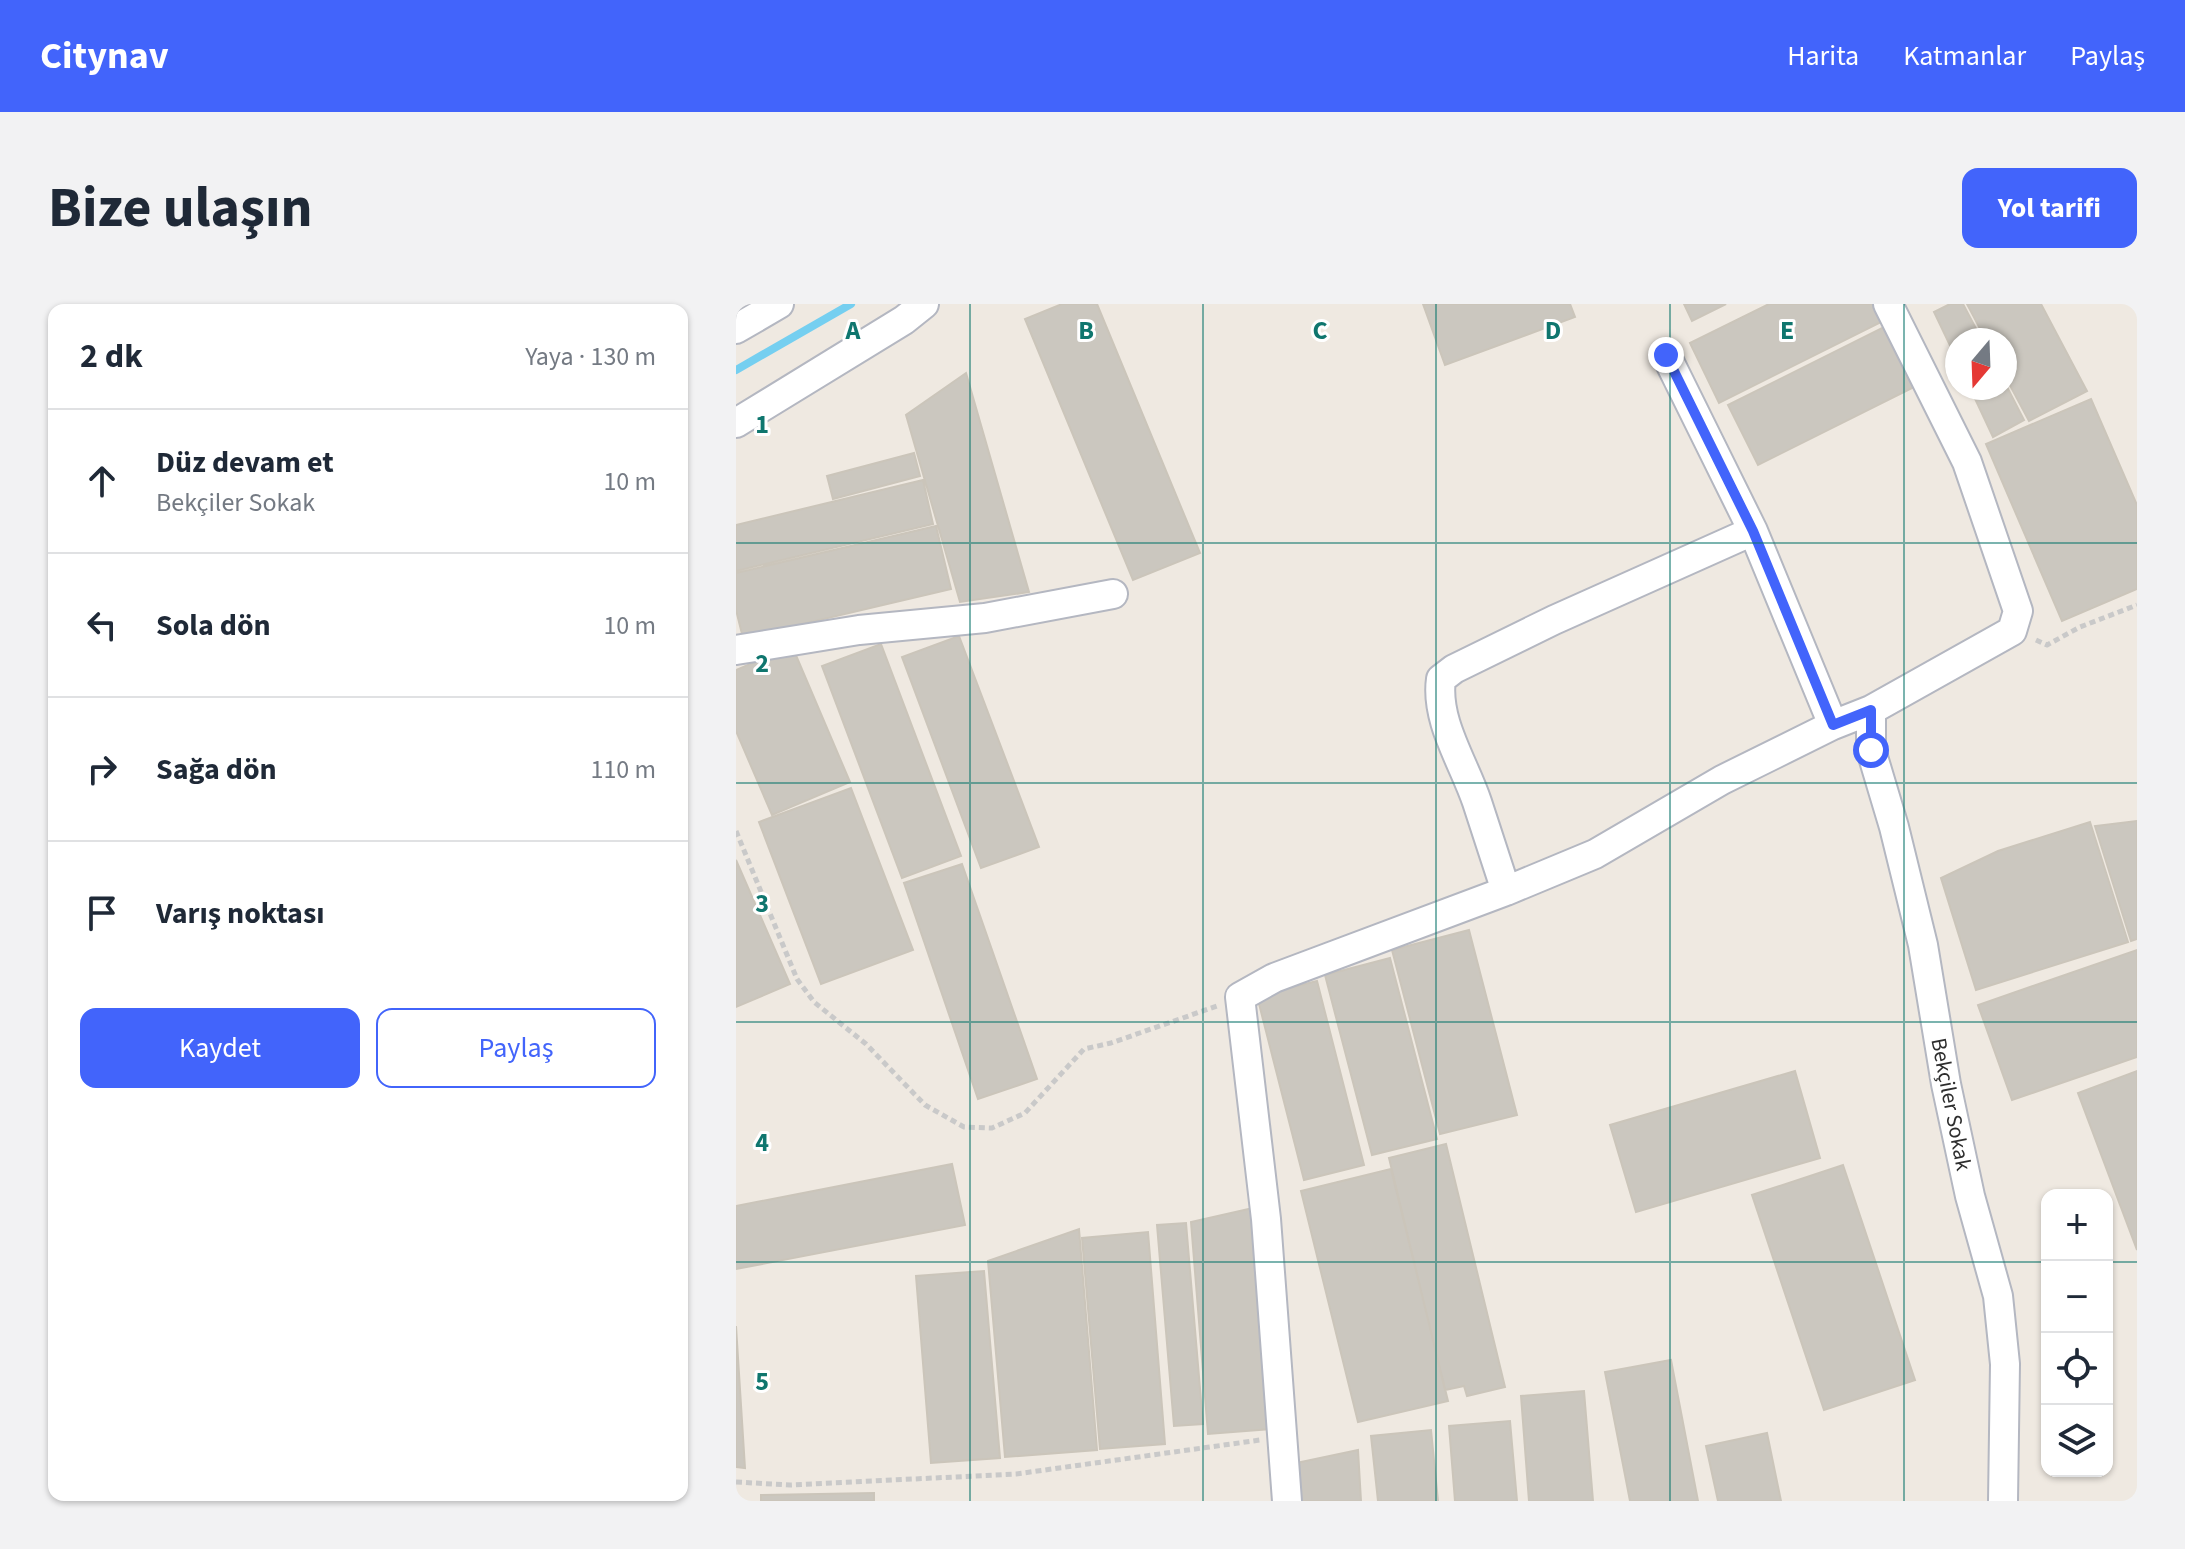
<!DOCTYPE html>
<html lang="tr">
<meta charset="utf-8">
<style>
:root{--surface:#fff;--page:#f2f2f3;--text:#1f2937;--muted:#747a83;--line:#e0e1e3;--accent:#4264fb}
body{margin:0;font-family:"Source Sans 3",sans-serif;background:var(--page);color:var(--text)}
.controls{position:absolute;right:24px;bottom:24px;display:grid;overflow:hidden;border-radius:16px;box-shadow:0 2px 6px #0004}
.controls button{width:72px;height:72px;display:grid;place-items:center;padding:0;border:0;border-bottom:2px solid var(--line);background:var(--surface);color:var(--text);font:40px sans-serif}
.compass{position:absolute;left:1209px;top:24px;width:72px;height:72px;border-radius:50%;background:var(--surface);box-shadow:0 2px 6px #0004;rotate:199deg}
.stop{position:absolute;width:24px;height:24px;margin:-18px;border:6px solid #4264fb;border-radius:50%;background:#fff}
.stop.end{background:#4264fb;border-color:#fff;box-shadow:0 2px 8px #0008}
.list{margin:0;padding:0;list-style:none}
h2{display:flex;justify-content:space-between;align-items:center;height:104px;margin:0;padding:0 32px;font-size:34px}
h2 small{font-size:26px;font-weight:400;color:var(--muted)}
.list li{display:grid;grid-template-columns:52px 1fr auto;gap:24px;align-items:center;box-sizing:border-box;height:144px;padding:0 32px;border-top:2px solid var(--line)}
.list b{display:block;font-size:30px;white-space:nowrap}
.list p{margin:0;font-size:26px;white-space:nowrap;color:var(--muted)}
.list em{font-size:26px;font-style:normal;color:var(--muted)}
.actions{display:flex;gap:16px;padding:24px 32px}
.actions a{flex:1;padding:18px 0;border:2px solid var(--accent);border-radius:16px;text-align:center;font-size:28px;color:var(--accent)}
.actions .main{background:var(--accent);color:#fff}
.icon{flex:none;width:44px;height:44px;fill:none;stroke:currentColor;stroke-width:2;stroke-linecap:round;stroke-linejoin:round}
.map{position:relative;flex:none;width:1401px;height:1197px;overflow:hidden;border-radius:16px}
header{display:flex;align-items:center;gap:48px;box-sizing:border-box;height:112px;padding:0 40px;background:var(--accent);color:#fff}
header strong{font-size:38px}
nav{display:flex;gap:44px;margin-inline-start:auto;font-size:28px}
.intro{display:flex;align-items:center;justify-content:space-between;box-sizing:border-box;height:192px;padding:0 48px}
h1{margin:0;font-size:56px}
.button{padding:20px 36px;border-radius:16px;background:var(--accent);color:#fff;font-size:28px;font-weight:700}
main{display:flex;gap:48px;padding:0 48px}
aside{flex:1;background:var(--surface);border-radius:16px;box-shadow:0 2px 6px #0004}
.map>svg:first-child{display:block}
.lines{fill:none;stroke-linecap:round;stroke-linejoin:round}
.stream{stroke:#75cff0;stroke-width:8}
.building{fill:#cbc7bf;stroke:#cbc5ba;stroke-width:2}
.minor-casing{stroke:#b4b7c1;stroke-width:32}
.path{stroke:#c9c9c9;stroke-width:5;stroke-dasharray:6 4;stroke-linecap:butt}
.minor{stroke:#fff;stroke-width:28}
.route{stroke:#4264fb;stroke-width:10}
.grid{fill:none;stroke:#0f766e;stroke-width:2;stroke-opacity:0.55}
.labels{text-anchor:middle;stroke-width:6;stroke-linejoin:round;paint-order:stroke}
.street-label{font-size:22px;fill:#2e2e2e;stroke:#fff}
.grid-label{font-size:26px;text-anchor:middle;font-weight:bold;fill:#0f766e;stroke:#fff;stroke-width:6;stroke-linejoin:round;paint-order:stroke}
</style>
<header>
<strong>Citynav</strong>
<nav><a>Harita</a><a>Katmanlar</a><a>Paylaş</a></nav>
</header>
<div class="intro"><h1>Bize ulaşın</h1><a class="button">Yol tarifi</a></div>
<main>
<aside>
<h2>2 dk<small>Yaya · 130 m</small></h2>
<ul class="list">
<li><svg class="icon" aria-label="ahead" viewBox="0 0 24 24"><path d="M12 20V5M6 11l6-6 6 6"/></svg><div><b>Düz devam et</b><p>Bekçiler Sokak</p></div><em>10 m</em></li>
<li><svg class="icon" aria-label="left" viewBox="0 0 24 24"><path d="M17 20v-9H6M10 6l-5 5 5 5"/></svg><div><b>Sola dön</b></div><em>10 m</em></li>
<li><svg class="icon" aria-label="right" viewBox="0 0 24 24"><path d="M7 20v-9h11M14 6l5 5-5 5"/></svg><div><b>Sağa dön</b></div><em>110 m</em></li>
<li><svg class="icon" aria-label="arrive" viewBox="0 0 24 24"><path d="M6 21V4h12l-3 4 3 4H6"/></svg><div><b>Varış noktası</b></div></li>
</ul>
<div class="actions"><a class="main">Kaydet</a><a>Paylaş</a></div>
</aside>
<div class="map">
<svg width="1401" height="1197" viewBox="0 0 1401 1197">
<rect width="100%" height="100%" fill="#efe9e1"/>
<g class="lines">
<path class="stream" d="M0,66L115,0"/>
</g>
<path class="building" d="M326,0H361L464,249L397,276L289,15Z
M687,0H834L839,13L709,61Z
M948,0H990L956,17Z
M1033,0H1151L1157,12L983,99L954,39Z
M1214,0H1227L1246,36H1221V56L1198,8Z
M1231,0H1305L1351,87L1293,117L1269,72V36H1250Z
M1154,20L1184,80L1022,161L992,101Z
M230,69L293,288L224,298L170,111Z
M1269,79L1288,116L1257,133L1234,84H1269Z
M1355,95L1401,201V285L1326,317L1250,140Z
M178,149L184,172L97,195L91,172Z
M187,176L197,220L0,267V221Z
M200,222L215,285L7,334L0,306V269Z
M223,332L303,543L245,564L166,353Z
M145,340L225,552L166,574L86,362Z
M56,342L114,478L36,511L0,427V366Z
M115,484L177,646L85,680L23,518Z
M1401,517V635L1395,637L1359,522Z
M1354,518L1392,638L1240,686L1205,574L1262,547Z
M0,556L54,680L0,703Z
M226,560L301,775L242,795L168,579Z
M733,626L781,811L704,830L656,646Z
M1401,646V753L1276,796L1242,701Z
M654,654L701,835L636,851L589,671Z
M581,677L628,861L568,876L521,692Z
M1059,767L1084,854L900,908L874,821Z
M1401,767V946L1342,789Z
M710,840L769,1083L731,1092L728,1082L709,1086L653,854Z
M216,860L229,921L0,965V902Z
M1107,861L1179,1076L1088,1106L1016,891Z
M655,865L712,1097L622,1118L565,887Z
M517,904L535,1125L472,1130L455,918Z
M450,919L467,1120L438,1122L421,921Z
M343,925L361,1146L269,1153L252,957Z
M412,928L429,1140L364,1145L346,934Z
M248,967L264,1154L195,1159L180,972Z
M0,1022L9,1164L0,1163Z
M935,1056L962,1197H894L869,1068Z
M848,1087L857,1197H793L785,1092Z
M774,1117L781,1197H719L713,1122Z
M695,1126L702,1197H642L635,1132Z
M1031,1129L1045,1197H982L970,1142Z
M622,1146L625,1197H562L560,1159Z
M138,1189V1197H25V1191Z"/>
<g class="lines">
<defs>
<path id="minor" d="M0,25L43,0
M930,51L1017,227L1097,421
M0,119L168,16L188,0
M0,346L123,326L249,314L377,290
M1135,406V446L1158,523L1187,641L1210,780L1234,892L1262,992L1269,1060L1267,1197
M770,587C760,557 751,528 741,498C728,459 699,417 705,375L718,365L818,316L1017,227
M551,1197L530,915L504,693L538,674L770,587L859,550L986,476L1097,421L1135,406L1276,327L1282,307L1231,158L1152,0"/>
</defs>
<use href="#minor" class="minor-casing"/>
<path class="path" d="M1300,336L1311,341L1344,323L1401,301
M0,527L61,675L78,698L130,740L189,801L228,823L256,824L289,809L348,745L375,739L481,702
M0,1178L54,1181L280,1170L524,1136"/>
<use href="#minor" class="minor"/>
</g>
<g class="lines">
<path class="route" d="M930,51L1017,227L1097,421L1135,406V446"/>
</g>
<path class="grid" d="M234,0V1197M467,0V1197M700,0V1197M934,0V1197M1168,0V1197M0,239H1401M0,479H1401M0,718H1401M0,958H1311M1371,958H1401"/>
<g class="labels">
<g class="street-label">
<text transform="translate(1216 800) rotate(79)" y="8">Bekçiler Sokak</text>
</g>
</g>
<g class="grid-label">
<text x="117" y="35">A</text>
<text x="350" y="35">B</text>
<text x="584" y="35">C</text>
<text x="817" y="35">D</text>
<text x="1051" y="35">E</text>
<text x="26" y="129">1</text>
<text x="26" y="368">2</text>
<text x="26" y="608">3</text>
<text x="26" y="847">4</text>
<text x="26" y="1086">5</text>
</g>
</svg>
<div class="controls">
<button>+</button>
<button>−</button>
<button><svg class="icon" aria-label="locate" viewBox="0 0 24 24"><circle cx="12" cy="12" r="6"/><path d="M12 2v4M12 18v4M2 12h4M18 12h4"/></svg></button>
<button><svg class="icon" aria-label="layers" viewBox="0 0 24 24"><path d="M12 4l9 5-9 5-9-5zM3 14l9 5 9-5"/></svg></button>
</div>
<svg class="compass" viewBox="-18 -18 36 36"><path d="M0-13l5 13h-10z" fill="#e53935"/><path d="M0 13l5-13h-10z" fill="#747a83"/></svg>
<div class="stop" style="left:1135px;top:446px"></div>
<div class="stop end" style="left:930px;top:51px"></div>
</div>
</main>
